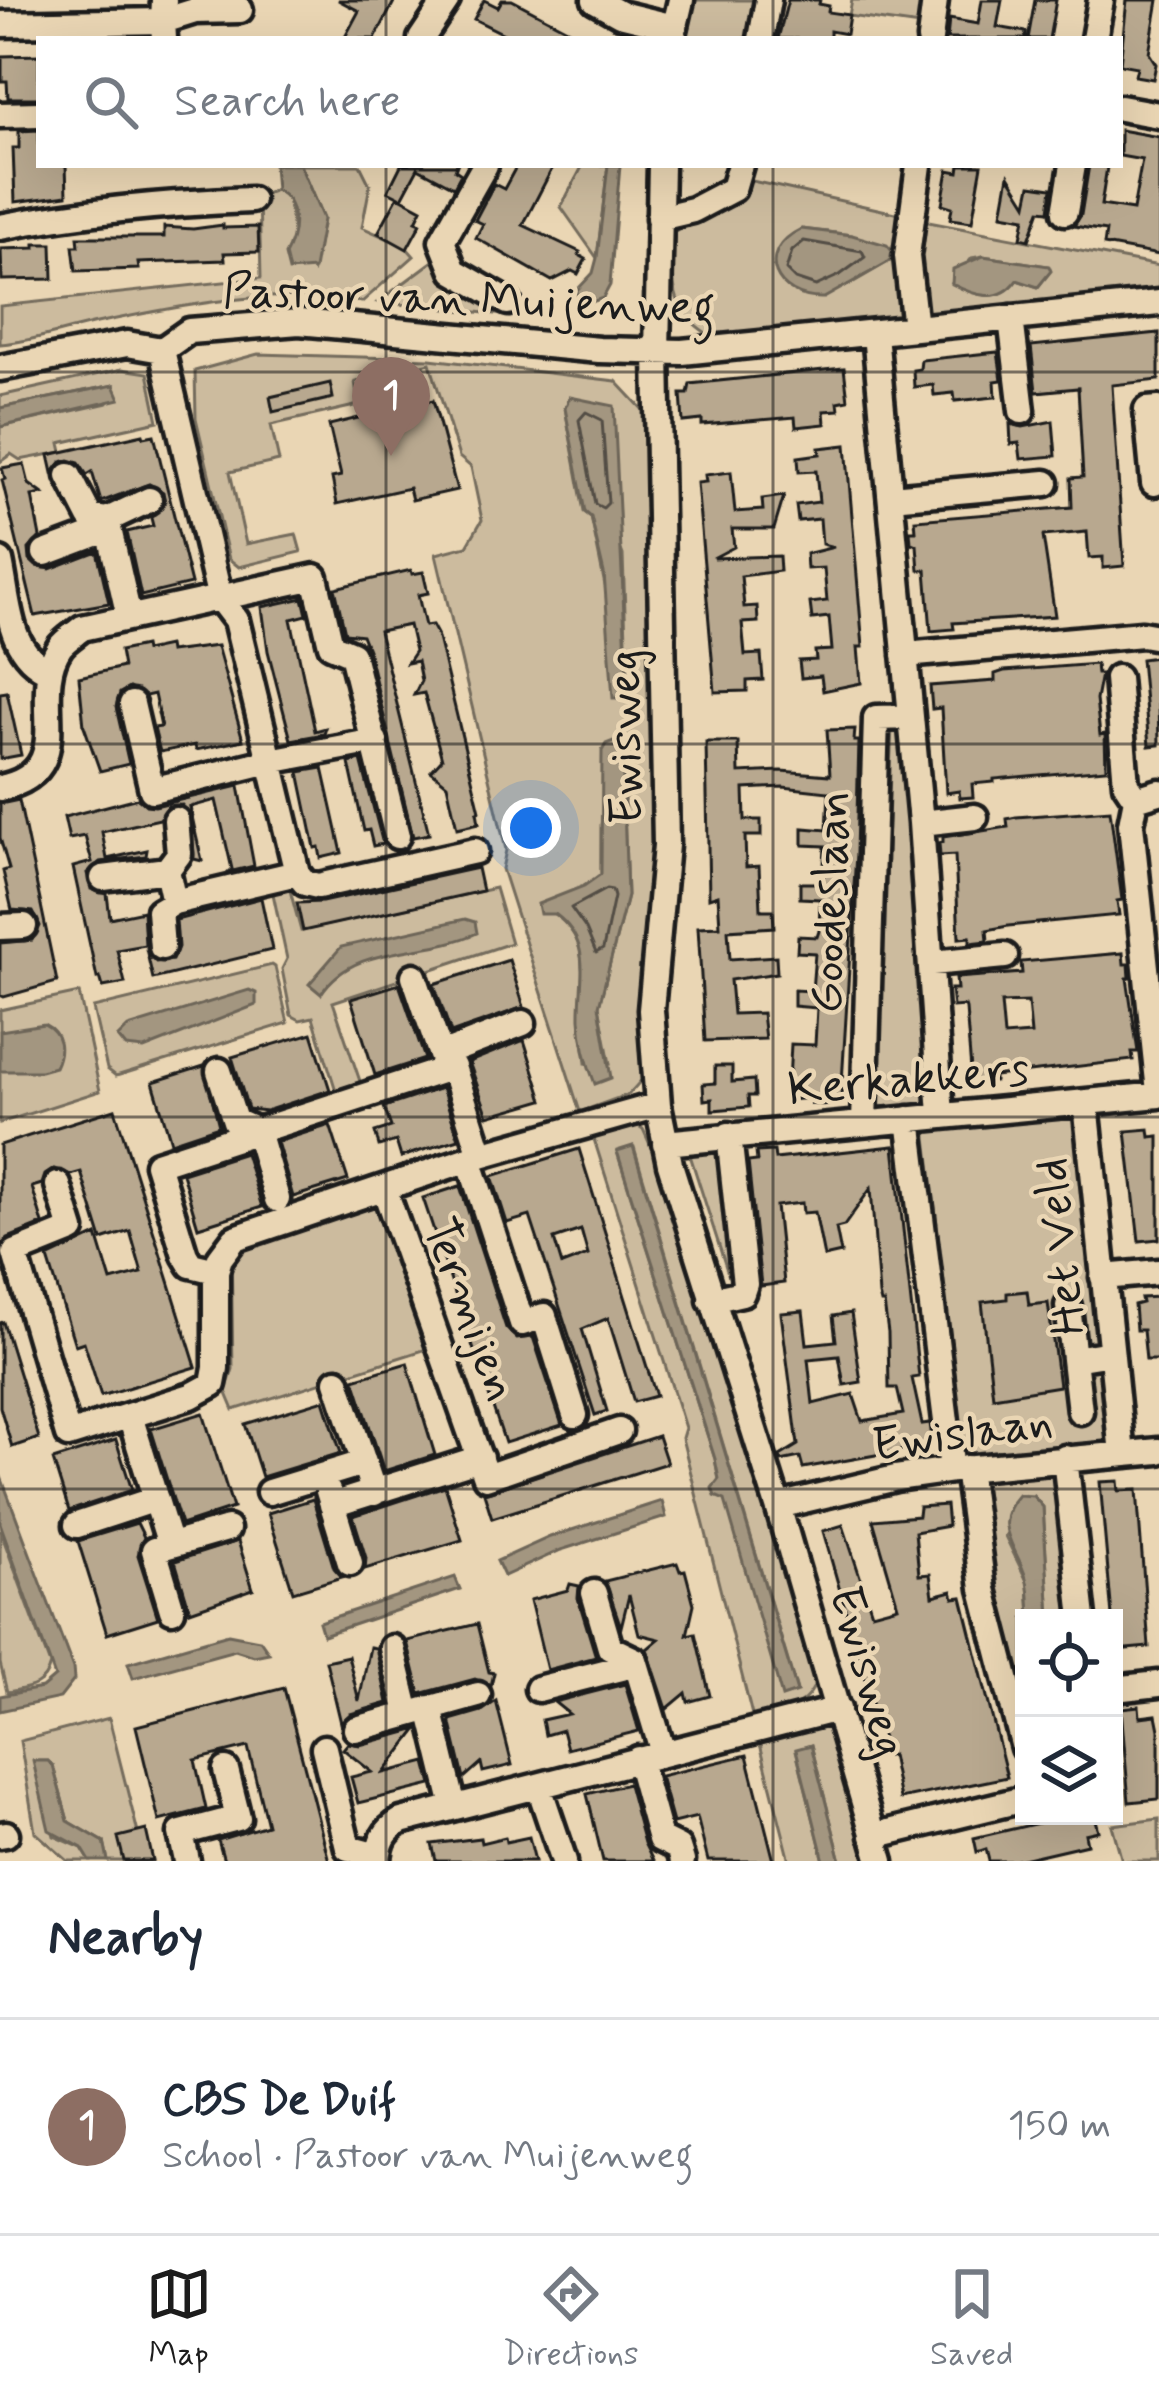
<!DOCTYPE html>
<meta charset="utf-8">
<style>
:root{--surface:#fff;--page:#f6f6f7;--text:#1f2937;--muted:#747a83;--line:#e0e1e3;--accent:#1c1c1c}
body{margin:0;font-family:Mynerve,sans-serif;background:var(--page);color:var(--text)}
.controls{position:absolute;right:36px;bottom:36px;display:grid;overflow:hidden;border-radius:0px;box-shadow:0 12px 48px #0002}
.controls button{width:108px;height:108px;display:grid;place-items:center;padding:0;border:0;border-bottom:3px solid var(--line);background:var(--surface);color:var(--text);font:60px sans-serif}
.you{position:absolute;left:531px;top:828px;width:42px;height:42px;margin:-30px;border:9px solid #fff;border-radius:50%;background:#1a73e8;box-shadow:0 0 0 18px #1a73e833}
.badge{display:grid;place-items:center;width:78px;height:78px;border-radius:50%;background:var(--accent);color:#fff;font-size:39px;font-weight:700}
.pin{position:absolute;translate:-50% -99px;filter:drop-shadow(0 3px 6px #0008)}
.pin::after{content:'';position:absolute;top:63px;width:42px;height:36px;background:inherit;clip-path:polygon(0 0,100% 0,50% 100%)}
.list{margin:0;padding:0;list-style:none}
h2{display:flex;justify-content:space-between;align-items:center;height:156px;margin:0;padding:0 48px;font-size:51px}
h2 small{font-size:39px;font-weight:400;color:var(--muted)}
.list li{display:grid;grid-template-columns:78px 1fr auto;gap:36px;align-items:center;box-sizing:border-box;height:216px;padding:0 48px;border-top:3px solid var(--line)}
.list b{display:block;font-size:45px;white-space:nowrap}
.list p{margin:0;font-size:39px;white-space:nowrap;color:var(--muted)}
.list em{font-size:39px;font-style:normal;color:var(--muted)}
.icon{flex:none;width:66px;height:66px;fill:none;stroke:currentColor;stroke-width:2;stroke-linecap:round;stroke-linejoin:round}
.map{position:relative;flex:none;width:1159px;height:1861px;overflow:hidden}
.search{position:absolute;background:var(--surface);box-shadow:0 12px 48px #0002;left:36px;right:36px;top:36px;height:132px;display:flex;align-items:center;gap:30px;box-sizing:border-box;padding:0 42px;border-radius:0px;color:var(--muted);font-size:45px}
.sheet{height:372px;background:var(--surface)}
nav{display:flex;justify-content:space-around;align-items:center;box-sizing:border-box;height:168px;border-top:3px solid var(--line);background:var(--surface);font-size:33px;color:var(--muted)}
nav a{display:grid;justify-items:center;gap:6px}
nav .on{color:var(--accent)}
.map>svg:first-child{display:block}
.green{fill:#ccbb9e;stroke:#746c5d;stroke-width:3;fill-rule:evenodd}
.water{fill:#a39680;stroke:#6d6558;stroke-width:3}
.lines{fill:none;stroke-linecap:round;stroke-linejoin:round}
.shore{stroke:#524d44;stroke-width:3}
.building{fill:#b8a88f;stroke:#1c1c1c;stroke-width:3;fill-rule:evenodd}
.minor-casing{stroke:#1c1c1c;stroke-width:33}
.minor{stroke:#ead6b4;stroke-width:24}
.grid{fill:none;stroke:#1c1c1c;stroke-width:3;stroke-opacity:0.55}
.labels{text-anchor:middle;stroke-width:9;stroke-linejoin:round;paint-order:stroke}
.street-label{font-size:48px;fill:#1c1c1c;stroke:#ead6b4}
</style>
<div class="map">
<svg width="1159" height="1861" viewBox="0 0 1159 1861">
<rect width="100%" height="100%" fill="#ead6b4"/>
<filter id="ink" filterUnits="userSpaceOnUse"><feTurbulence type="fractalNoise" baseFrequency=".00833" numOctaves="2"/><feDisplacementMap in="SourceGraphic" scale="24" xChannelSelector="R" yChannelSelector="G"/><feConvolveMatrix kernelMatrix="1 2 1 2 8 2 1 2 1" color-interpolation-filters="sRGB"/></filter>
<g filter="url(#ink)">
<path class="green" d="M689,0H758L751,39H682Z
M852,0H925L920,26L849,16Z
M300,165H360L370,185L362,227L406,247L414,256L362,302C270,287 182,305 92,324C62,331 30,342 0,344V306L261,278L259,196L276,190L288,197L294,238L313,270L323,219Z
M583,165H608L597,258L561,207Z
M743,179L900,214L895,264L904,306L900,318L716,339C666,312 673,281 674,232ZM802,229L852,235L890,261L847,286L774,266L782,245Z
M918,220L1159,266V293L933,318C909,293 917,252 918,220ZM983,256L1048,266L1050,271L1038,287L1017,280C1001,304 974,296 952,283L972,258Z
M440,256L515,316L378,302Z
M258,354L430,359L616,381L644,411L650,495L658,855L646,1075L629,1094L580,1112L502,869L506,850L436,554L467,546L482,520L471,467L459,457L430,363L355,382L359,405L271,425L279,461L230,472L246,544L296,534L301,552L239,567L229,559L196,418L195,371ZM565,408L623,555L628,698L591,517L584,512ZM616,741L622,746L627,896L599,1006L610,1064L586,1063C585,1050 581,1036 581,1023C578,981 596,944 554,914L601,874V825Z
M122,369L148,373L158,421L60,443L62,452L20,460L11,454L0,462V427L108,403L114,385L0,408V396Z
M904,725L934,1104L909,1108L876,1106L892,726Z
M288,883L301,931L495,888L511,943L333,1002L362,1087L337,1094L313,1017L300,1020L291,1015L282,969L287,959L272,889Z
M272,965L275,967L288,1023L116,1076L107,1069L93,1008Z
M79,993L100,1091L0,1123V1010Z
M1077,1111L1081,1115L1108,1443L967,1458L963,1453L926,1128Z
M635,1124L643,1129L652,1149L818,1674C811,1708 784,1711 753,1719L682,1438L685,1428L593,1136ZM634,1147L797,1691L725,1499L716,1496L713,1489L719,1480L715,1459L617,1152Z
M721,1142L740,1274L732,1286L689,1152Z
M380,1199L430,1348L234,1410L226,1391L233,1369L231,1245Z
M1058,1470L1071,1618H1050L1043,1507L1033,1496L1005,1536L1028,1583L1030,1618H1024V1704L992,1589L980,1484L985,1479Z
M0,1530L50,1665C44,1688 27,1688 7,1692L0,1663Z
M109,1718L145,1861H108L104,1842L68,1821L53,1766L48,1761H34L54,1836L82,1848L90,1861H68L35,1832L20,1741Z
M821,1725L833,1732L873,1861H841L811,1745L796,1750L824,1861H790L758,1736Z
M1159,1819V1861H1122L1112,1825Z"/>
<path class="water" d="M274,165H300L323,219L314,269L289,271L285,255C296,235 300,202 276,190Z
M608,165H620L610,285L603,298L589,303L578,299L577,290L593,273L597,258Z
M801,229L852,235L887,245L892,251L890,261L824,298C775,300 753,252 801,229Z
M983,256L1049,266L1051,271L1038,287L1017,280C1000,304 975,296 952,284L953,269Z
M114,385L120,399L0,427V408Z
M570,397L614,406L628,698H613L604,573L591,517L585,512L565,408Z
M616,740L622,746L627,896L599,1006L611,1078L595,1084C587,1064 581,1041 580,1019C579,978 594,943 555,914H540L538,904L584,886L601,874L602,751L606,744Z
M465,919L475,922L477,933C427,957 354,942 321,994L309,984L341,947Z
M249,990L256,993V1005L144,1049L126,1047L118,1037L128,1027Z
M44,1024C62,1033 63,1050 55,1067L41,1071H0V1031Z
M633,1146L797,1692L782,1697L725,1500L715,1496L712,1488L719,1479L715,1459L617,1151Z
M0,1474L73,1668L74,1680L60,1698L0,1711V1696L42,1688L55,1677L0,1523Z
M1018,1495L1033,1496L1043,1507L1050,1618H1030C1029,1605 1030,1590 1026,1578C1017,1546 990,1526 1018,1495Z
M662,1501L666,1517L561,1550L504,1576L497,1561L550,1537Z
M455,1577L460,1589L323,1635L319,1622Z
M228,1634L260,1640L269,1653L254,1656L235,1650L133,1678L128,1663Z
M811,1745L841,1861H824L796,1749Z
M33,1761H48L53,1766L68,1821L104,1842L108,1861H90L82,1848L49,1830Z"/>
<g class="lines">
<path class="shore" d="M804,241L862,251L865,257L840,275L816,286L795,279L786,270L792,251Z
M586,412L602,420L608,503L603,508L595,504L579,420Z
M606,889L612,890L614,897L603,949L596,953L586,929L571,908Z"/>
</g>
<path class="building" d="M338,0H395L375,39H344L359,11Z
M484,0L498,7L502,0H512L586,39H514L474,19Z
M788,0H820L819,4L829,6L828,12L849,15L846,34L830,31V39H778Z
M982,0H1002L997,27L1026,32L1025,39H947L949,19L978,24Z
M1035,0H1056L1049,39H1028Z
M1127,0H1158L1149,53L1156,64L1153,79L1135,76L1137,67L1120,64Z
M39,55V98H8L7,81H2V56Z
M39,130V165H66L67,195L15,202L13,148H19V131Z
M1120,130L1159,137V255L1104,245L1106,231L1074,226L1081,215L1089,165L1107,167L1101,205L1133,210L1142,160L1120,156Z
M401,165H457L455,170L461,174L454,187L418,168L402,198L388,191Z
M517,165H554L523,225L580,252L579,255L586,259L578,274L572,271L552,281L476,238L483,224L475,220L494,184L504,189Z
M960,165H982L972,222L950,219L952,207L942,204L948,170L959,172Z
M1009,175L1027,204L1031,185L1052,188L1049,211L1040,210L1029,240L1021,238L1025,218L1002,214Z
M398,196L422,209L416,221L421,223L407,249L378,233Z
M223,225V228L258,227L259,252L224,253L225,260L138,263L139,269L76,271L73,246H79L78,237H164V227L193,229Z
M35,244H52L53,279L2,280L1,249L35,248Z
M1159,333V380L1112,385L1124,566L1103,568V557L1089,558L1087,532L1043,536L1055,616L953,623L954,629L931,631L926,570H919L917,545L911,543L910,531H916L915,520L1072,507L1071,478L1083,477L1078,388L1036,392L1031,346Z
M998,352L1002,380L995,381L996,397L955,401L954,393L934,395L933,385L914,387L913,370L920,369L921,360Z
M844,368L848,400L838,402L839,410L824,411L825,424L796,427L795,417L702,425V420L683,422L681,394H688L690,384Z
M330,383L333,398L273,412L270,397Z
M433,400L457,490L412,500L409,488L337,504L332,478L341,476L329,425Z
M1053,421L1056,456L1021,459L1019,443L1011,444L1010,424L1023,427Z
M143,434L144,437L154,435L191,584L141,596L127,532L153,526L151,518L165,502L163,492L149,484L101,502L92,472L87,475L79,463L69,460L61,462L53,473L49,455Z
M846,445L863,647H858L861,683L823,691L821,676L801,678L799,661L816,660L815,651L832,650L829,617L812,619L810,603L827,601L824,568L807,569L806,554L834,547L822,544L820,519L798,521L796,505L819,502L816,471L799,472L798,457L820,454L819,448Z
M24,464L29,484L43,494L32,496L40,537L29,549L30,560L36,566L50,569L97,551L109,603L35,616L2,480L5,479L2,468Z
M731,472L735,512L763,510L762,499L784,496L774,529H732L734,547L713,558L779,556L780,571L741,576L744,607L757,606L758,622L742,623L745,655L761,654L763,680L747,681V691L715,692L697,483L706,482L705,475Z
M411,570L412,574L423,572L428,593L418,595L425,626L432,625L437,634L480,811L477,812L479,823L457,828L447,784L431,771L442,759L424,693L414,695L421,681L417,661L407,663L415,651L409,625L379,631L429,834L413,837L368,650L362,635L345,633L335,588Z
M303,598L307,615L291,619L315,731L326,728L324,734L291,740L268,651L262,607Z
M144,646L145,651L168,646L169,652L217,646L243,740L196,750L195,745L160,752L154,728L161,727L154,694L146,696L129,688L120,693L116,707L129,764L100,771L84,726L79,677L123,667L120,651Z
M1157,657L1159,745L1149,746L1141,659Z
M1096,664L1097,674H1101L1096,700L1100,735L1105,734L1106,769L994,779V782L972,784L973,797L960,798L959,791L946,793L941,708L932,709L930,686L995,681V674L1004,671Z
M7,692L21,755L0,759V693Z
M855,729L854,741H859L856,853L841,1099H830V1105L811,1104L812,1098L788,1100L791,1044L815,1045L817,1008L794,1006V990L812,991L815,953L797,952L798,936L817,937L819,931L820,899L800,898V883H823L825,846L803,845V828L827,830L829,792L783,787L744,789L745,820H761V836H745L746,867L759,866L761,910H773L774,927L728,930L730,959L776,956L777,973L730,980L733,1014L762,1013L765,1039L705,1041L698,927L720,926L718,895L709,898L706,742H738L739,773L781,771L830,775L827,730Z
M361,760L383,844L373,846L369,830L364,831L349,763Z
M323,768L342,853L321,858L319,847L315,848L299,772Z
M239,786L254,866L229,872L232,869L216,800L190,807L196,835L202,861L194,859L192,819L182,805L168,806L160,819L102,832L107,859L147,850L146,856L100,862L87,873L91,889L107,894L110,918L143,911L145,945L117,950L125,983L103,987L100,977L97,978L73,867L92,862L85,836L69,839L64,817L138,798L146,805L155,806Z
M19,800L57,982L4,997L0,995V943L32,940L40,926L33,912L12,910L3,871L9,869L0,838V804Z
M1110,810L1122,900L1117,901L1119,915L1008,926L987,930L988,941L970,943V937L959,938L955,855L940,856L939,843L943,842V837L1008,827L1007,819L1016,817Z
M477,868L482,891L303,931L297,903L322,902Z
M261,898L272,950L153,979L147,953L156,962L172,960L178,947L176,920Z
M1123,953L1124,964H1129L1130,978H1127L1138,1052H1132L1133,1060L994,1076V1081L972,1083L966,1009L965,1006L953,1007L951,989H957L956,978L1022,973L1021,962ZM1028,1002L1031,1034L1004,1036L1001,1003Z
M509,960L524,1007L451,1033L434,984Z
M399,984L425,1059L375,1075L351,999Z
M312,1033L330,1090L266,1111L248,1109L232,1057Z
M524,1040L543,1100L488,1116L469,1062Z
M204,1066L219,1126L171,1142L153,1082Z
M715,1066H732V1082L754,1080L755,1096H748L749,1107L712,1110V1099L704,1100L703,1084L715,1083Z
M442,1088L459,1139L401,1157L396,1141L379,1146L375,1132L391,1127L384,1107Z
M115,1109L196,1367L101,1396L84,1342L75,1345L48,1258L97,1235L111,1281L142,1273L130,1231L102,1240L81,1172L71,1175L54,1169L45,1175L42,1184L32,1187L43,1224L8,1238L0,1247V1145Z
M330,1125L348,1180L293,1197L277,1142Z
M1149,1129L1150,1137L1159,1136V1239L1139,1241L1126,1131Z
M894,1146L919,1377L912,1378L922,1424L930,1423L932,1439L925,1441L926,1446L803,1468L800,1457L781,1461L780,1456L798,1445L781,1313L803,1311L807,1344L836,1341L833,1316L851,1313L861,1382L844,1385L839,1356L808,1359L813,1404L853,1394L862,1421L903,1414L897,1388H889L888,1333L884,1303H881L879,1295L871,1188L844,1226L836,1228L841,1253L824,1257L815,1212L803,1213L802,1203L776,1206L784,1283L761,1286L748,1162L757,1161L756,1152L774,1151L775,1159Z
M579,1149L656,1396L634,1402L608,1318L582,1329L607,1411L595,1415L530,1216L507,1223L492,1176ZM581,1230L588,1255L562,1265L554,1239Z
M245,1153L262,1207L198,1227L182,1173Z
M460,1186L506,1328L517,1339L533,1337L562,1425L505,1443L423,1198Z
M1027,1291L1029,1305L1048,1303L1059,1386L993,1397L982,1302L1007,1299V1293Z
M1159,1297V1360H1146L1143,1330H1136L1134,1305L1142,1303L1141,1298Z
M3,1322L39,1438L12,1447L0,1407V1323Z
M407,1363L435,1455L384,1471L354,1379Z
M324,1400L341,1453L262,1477L245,1424Z
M203,1413L233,1508L181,1525L151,1429Z
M658,1436L667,1463L492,1518L484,1493Z
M116,1440L132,1490L69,1511L53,1460Z
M1118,1481L1119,1491L1137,1490L1149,1647L1115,1650L1100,1482Z
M445,1486L462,1540L365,1569L366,1558L353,1516Z
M313,1499L334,1568L342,1577L293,1592L268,1513Z
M946,1505L948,1526L915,1532L919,1575L930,1574L933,1596L952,1591L954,1598L962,1597L1007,1777L900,1799L891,1755L887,1756L823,1531L843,1525L872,1613L898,1606L873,1520L918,1516L919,1507Z
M137,1523L144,1537L138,1555L158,1618L107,1634L78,1541Z
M238,1541L253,1589L190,1611L175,1561Z
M677,1563L680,1571L685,1570L694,1604L687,1635L695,1633L710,1696L688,1702L686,1693L667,1709L647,1649L659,1639L639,1634L629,1595L621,1627L605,1581Z
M570,1584L579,1586L578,1598L596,1657L547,1670L530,1600L568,1590Z
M477,1624L489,1672L494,1673L491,1686L475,1679L420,1694L407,1641Z
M370,1647L376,1648L388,1703L350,1714L341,1723L326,1661L348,1656L359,1701Z
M625,1684L639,1731L567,1749L562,1730L545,1735L542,1720L569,1714L554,1702Z
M284,1688L329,1861H224L218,1840L267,1825L248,1747L195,1760L206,1809L159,1821L136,1726Z
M496,1701L512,1765L483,1772L481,1763L464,1778L450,1720L482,1711Z
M1139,1706L1140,1717L1156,1715L1159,1730V1799L1129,1802L1121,1708Z
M418,1729L384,1773L426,1762L432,1785L358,1803L351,1777L372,1772L343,1749L348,1743L360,1745Z
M747,1755L774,1861H708L697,1817L673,1823L660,1776Z
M628,1784L644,1843L653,1861H603L587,1794Z
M1069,1816H1094L1098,1831L1085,1834L1087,1844L1014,1861H989L986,1849L977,1852L974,1838Z
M146,1830L153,1861H124L118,1837Z
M505,1837L506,1842L529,1837L535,1861H436L432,1844L480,1838L481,1843Z"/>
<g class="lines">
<defs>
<path id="minor" d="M164,0L163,21L195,11L240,10
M595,0L620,14L674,27
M0,24L163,21L164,39
M421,39L447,0
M672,39L681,0
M761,39L768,0
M930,39L935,0
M1094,39L1101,0
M1120,108L1159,115
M0,115L39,114
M485,165L442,241L454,271L508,302
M661,165L657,352L666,845L651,1010L658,1105L670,1164L778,1506L881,1861
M1065,212L1073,165
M659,218L693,210L733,189L740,165
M0,227C83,211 166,203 251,200
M1011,318L1022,411
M915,328L907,256L919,165
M875,334L921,823L941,1115
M162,350L220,599L236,620L297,873L305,883L318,886L475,851
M0,368L127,344L162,350L189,331L299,322L599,350L682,352L1159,303
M69,476L90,517L107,520
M1154,483L1147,410L1159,409
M891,497L1046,483
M45,553L109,529
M0,561C9,602 7,654 50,671
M129,617L107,520L149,500
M905,655L1142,634L1159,637
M1117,678L1126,784L1136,799
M132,704L152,790L270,761L375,741
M0,788C83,771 26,696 60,647C65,640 75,634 82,628L315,577L331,645L352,654L397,836
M1159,792L1136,799L1131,824L1159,1092
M921,823L975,817
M167,870L174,902L297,873
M103,878L167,870L179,854L176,820
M0,927L24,926
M162,947L159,911L174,902
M932,963L1005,956
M414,976L441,1055L523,1023
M442,1057L453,1067L481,1155
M219,1071L235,1121L257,1131L277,1199
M1086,1103L1122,1454
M909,1119L952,1470
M864,1123L876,718L910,717
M665,1143L1159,1095
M469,1159L522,1323L544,1316L575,1415
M58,1185L72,1230L15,1253L68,1435L191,1396L213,1384L216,1368V1271L220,1258L235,1238L481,1155L658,1105
M384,1188L486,1477L619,1431
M216,1271L191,1265L185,1255L157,1164L453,1067
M1103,1277L1159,1272
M711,1300L742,1293L745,1284L729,1135
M1068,1306L1074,1359
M337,1381L374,1493
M1080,1411L1074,1359L1111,1353
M130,1416L170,1545
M1065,1458L1083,1618
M967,1468L983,1589L1024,1748
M328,1491L350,1563
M269,1492L363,1463
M332,1505L480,1458
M778,1506L896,1478L952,1470L1159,1451
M77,1525L156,1499
M594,1593L610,1648L635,1660L663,1753
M172,1610L154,1550L227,1529
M392,1648L408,1714
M538,1689L636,1664
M1114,1689L1159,1684
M430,1708L454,1807
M356,1729L478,1695
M324,1748L348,1848L378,1856
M638,1759L660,1839L678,1848L682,1861
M539,1787L564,1861
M0,1835L6,1834
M873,1836L1024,1799
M187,1861L181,1833L238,1818L226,1770
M378,1861C379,1842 385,1830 401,1821L838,1709"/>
</defs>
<use href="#minor" class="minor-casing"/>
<use href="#minor" class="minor"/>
</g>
</g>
<path class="grid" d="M386,0V39M773,0V39M386,165V1861M773,165V1861M0,372H1159M0,744H1159M0,1117H1159M0,1489H1159"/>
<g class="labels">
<g class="street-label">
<text transform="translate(469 297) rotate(2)" y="17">Pastoor van Muijenweg</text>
<text transform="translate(623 737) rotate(-91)" y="17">Ewisweg</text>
<text transform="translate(828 902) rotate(-88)" y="17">Goodeslaan</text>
<text transform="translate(908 1077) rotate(-5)" y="17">Kerkakkers</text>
<text transform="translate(1058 1247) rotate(-96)" y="17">Het Veld</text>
<text transform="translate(472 1309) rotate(70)" y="17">Termijen</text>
<text transform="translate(962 1431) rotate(-8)" y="17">Ewislaan</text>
<text transform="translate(870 1671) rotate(74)" y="17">Ewisweg</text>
</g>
</g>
</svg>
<div class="controls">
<button><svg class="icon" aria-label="locate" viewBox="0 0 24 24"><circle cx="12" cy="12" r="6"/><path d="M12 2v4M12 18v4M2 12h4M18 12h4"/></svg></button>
<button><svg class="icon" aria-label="layers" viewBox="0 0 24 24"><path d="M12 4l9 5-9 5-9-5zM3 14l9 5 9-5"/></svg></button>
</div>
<div class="you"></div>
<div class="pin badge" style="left:391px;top:456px;background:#8d6e63">1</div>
<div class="search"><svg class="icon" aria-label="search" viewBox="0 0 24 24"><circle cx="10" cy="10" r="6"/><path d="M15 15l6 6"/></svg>Search here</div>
</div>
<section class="sheet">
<h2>Nearby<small></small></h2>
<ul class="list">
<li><span class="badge" style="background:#8d6e63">1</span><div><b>CBS De Duif</b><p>School · Pastoor van Muijenweg</p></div><em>150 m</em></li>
</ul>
</section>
<nav>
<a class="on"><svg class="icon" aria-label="map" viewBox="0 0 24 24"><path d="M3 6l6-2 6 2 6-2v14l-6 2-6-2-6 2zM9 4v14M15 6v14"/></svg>Map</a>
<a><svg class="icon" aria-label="directions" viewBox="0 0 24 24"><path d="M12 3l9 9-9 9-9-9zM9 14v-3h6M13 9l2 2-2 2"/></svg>Directions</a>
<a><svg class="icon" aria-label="saved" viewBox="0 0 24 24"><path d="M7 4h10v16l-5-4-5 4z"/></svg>Saved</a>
</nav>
